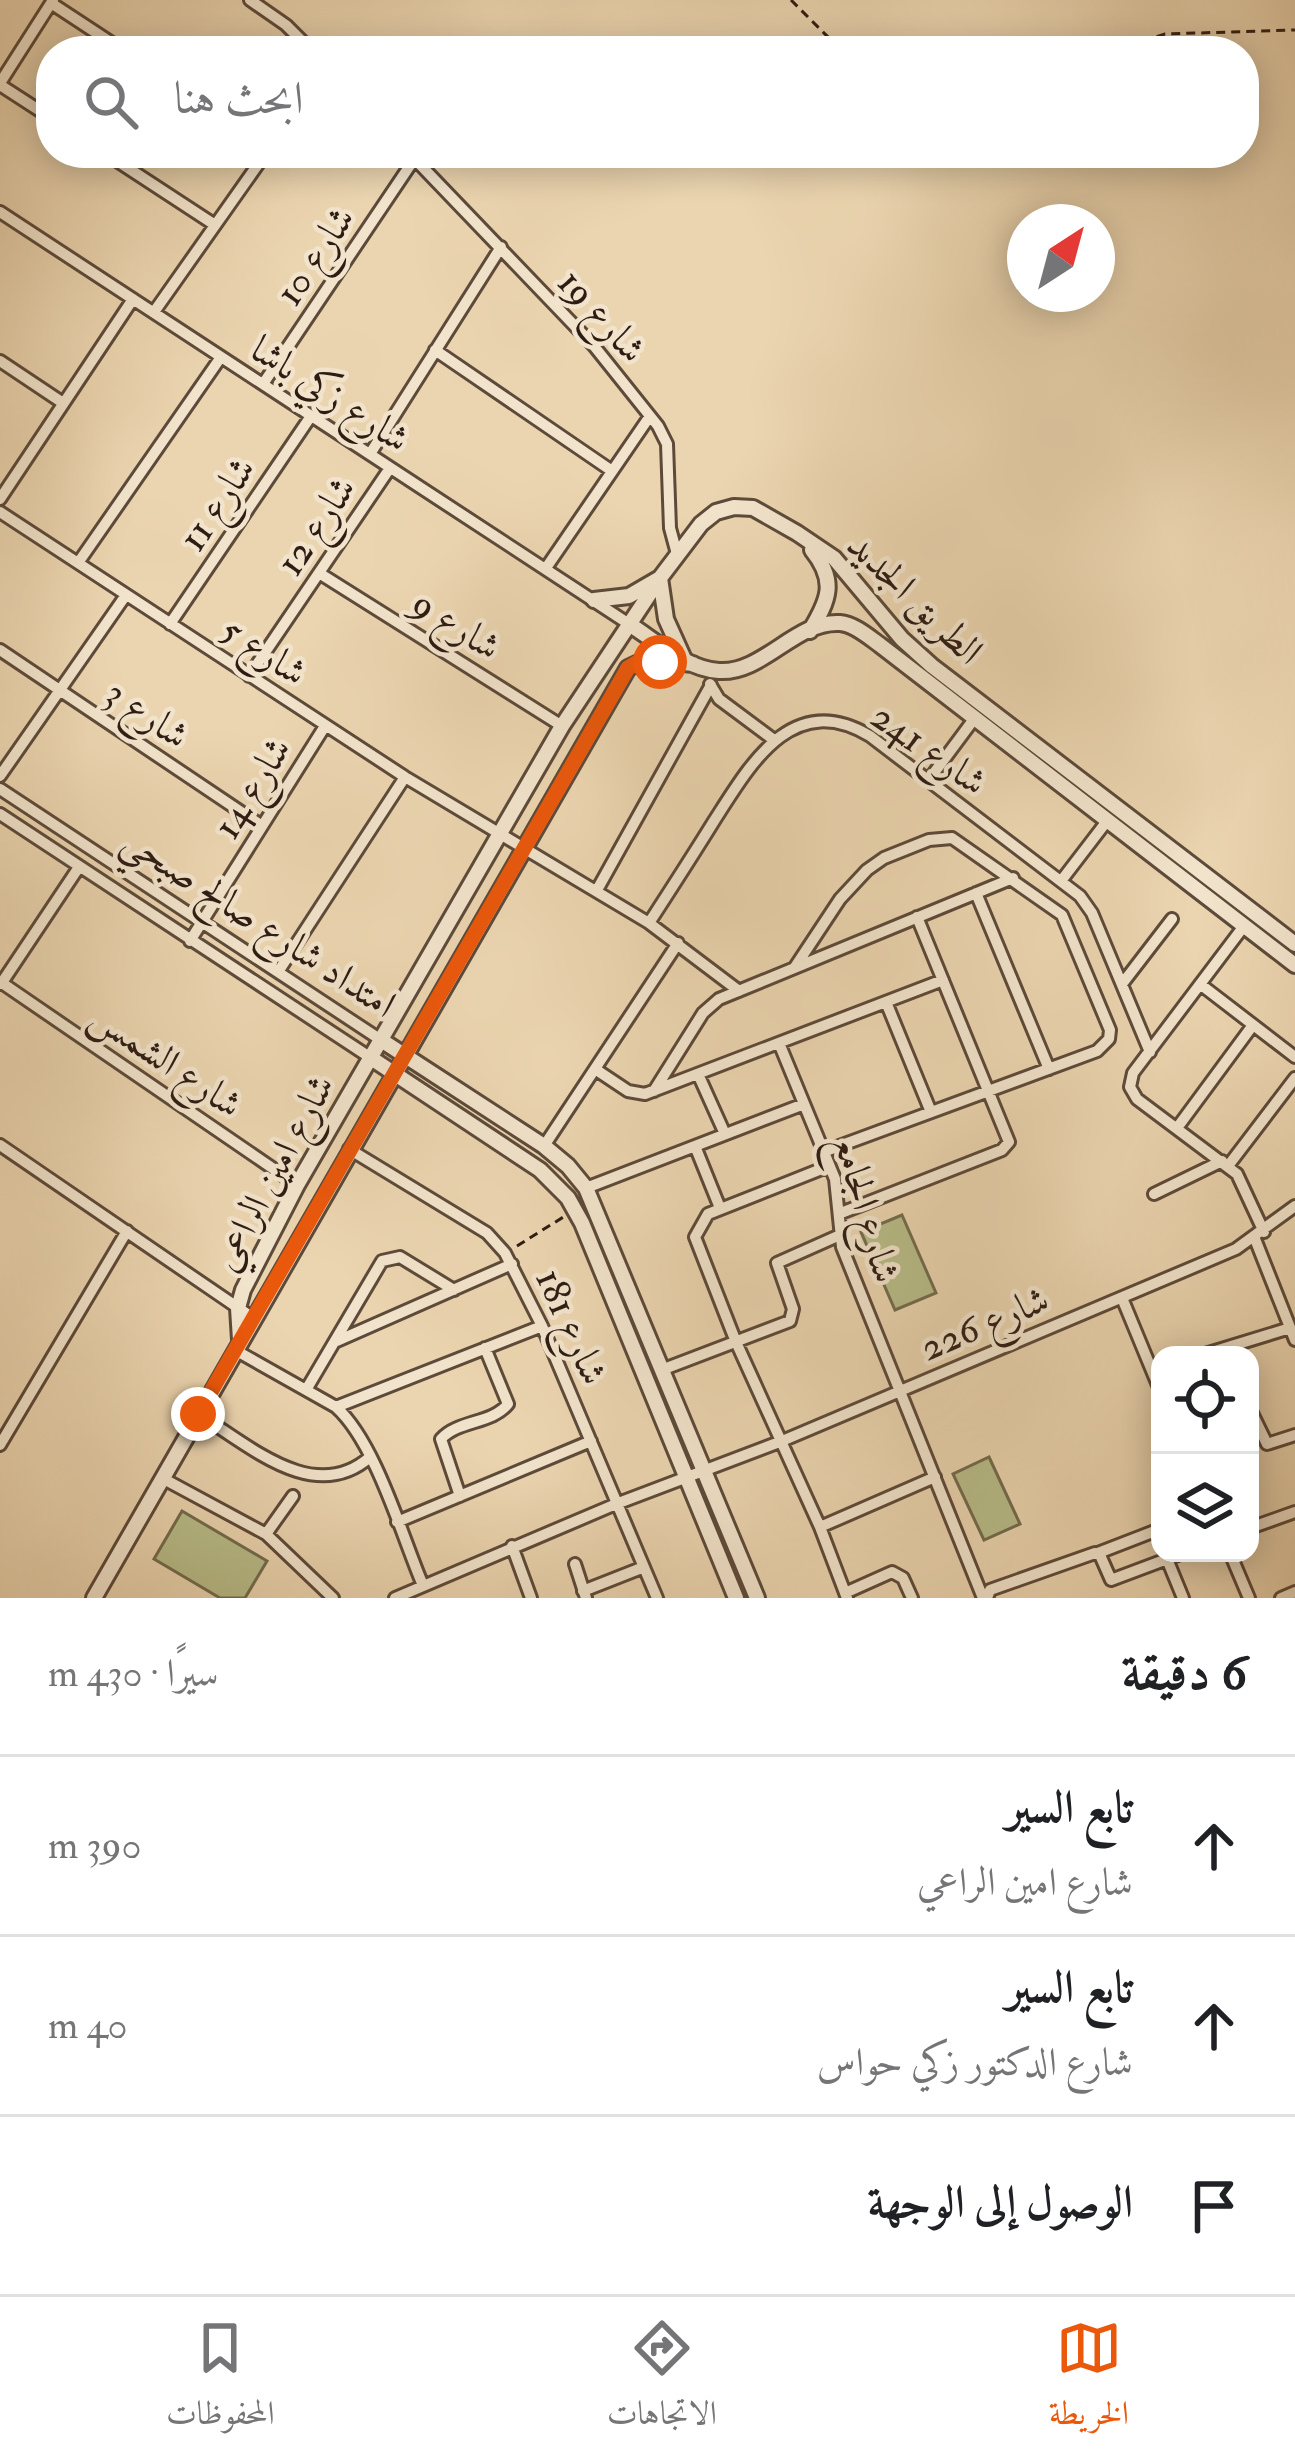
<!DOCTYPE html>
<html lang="ar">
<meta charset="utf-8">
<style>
:root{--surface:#fff;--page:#f6f6f6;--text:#202124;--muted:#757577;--line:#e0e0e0;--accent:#ea580c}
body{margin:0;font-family:"IM FELL Double Pica",Amiri,serif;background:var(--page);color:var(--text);direction:rtl}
.controls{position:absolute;right:36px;bottom:36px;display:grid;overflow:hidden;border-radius:24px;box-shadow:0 6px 30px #0003}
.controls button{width:108px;height:108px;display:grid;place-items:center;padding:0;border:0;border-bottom:3px solid var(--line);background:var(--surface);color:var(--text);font:60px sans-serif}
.compass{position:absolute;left:1007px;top:204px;width:108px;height:108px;border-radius:50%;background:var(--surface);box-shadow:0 6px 30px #0003;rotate:36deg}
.stop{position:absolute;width:36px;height:36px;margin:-27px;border:9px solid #ea580c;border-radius:50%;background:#fff}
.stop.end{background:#ea580c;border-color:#fff;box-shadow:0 3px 12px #0008}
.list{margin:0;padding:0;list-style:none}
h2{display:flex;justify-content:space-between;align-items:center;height:156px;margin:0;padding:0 48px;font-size:51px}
h2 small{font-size:39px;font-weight:400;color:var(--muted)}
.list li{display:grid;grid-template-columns:78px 1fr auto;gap:36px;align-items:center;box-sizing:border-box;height:180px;padding:0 48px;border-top:3px solid var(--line)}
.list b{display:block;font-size:45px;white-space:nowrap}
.list p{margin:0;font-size:39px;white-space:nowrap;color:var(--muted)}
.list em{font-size:39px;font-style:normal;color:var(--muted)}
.icon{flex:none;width:66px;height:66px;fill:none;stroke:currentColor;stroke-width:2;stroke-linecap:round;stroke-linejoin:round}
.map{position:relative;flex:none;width:1295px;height:1598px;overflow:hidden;direction:ltr}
.search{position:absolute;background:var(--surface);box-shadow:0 6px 30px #0003;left:36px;right:36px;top:36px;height:132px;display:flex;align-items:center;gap:30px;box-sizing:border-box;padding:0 42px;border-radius:48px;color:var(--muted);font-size:45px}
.sheet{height:696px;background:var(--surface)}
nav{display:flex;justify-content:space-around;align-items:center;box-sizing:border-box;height:168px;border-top:3px solid var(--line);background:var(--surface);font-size:33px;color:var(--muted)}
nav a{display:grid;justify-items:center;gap:6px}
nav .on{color:var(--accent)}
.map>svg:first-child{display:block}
.green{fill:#b8bd8a;stroke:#736c4e;stroke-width:3}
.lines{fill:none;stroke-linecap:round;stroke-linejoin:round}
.minor-casing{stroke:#5d4a3a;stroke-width:16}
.tertiary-casing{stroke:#5d4a3a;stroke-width:20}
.path{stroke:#2e1c13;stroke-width:3;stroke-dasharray:9 6;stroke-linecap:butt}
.minor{stroke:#f2e4cc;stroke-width:10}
.tertiary{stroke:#f2e4cc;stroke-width:14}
.route{stroke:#ea580c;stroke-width:15}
.labels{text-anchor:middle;stroke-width:9;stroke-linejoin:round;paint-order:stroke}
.street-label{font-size:39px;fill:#2e1c13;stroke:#f2e4cc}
</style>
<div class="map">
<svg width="1295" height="1598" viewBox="0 0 1295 1598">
<rect width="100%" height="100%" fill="#ebd5b0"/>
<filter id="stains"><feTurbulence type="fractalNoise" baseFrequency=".00167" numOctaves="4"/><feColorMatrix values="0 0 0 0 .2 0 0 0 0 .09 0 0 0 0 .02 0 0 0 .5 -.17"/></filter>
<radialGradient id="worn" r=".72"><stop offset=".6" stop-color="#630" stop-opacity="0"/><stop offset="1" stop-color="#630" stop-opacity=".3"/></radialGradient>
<path class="green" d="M902,1215L936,1293L895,1310L861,1232Z
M989,1457L1020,1524L984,1540L953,1474Z
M182,1511L267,1561L245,1598H220L154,1559Z"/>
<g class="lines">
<defs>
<path id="minor" d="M250,0L286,25L312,51
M51,3L124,51
M0,83L53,0
M0,85L51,118
M105,153L215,225
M409,153L594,346L658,426L667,444L670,528L677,554
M0,212L629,624
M154,312L266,153
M435,350L612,471
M0,361L63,403
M263,384L415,158
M370,454L501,247
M0,499L133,299
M0,512L405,777L649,923L739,991
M78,563L221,357
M546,568L650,416
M319,573L562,726
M170,624L311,416
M0,650L262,826
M249,676L390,468
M710,684L719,699L774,740
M0,776L126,595
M928,781L974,719
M0,789L381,1040
M0,814L371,1058
M1061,881L1107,821
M597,890L711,685
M976,893L1049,1069
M649,923C671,889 693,855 714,821C750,765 792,689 870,736L1080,896L1092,913L1150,1052
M1244,926L1133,1073L1130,1087L1137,1099L1237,1174L1264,1232
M190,941L325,726
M795,967L840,899L867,870L884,858L929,840L952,838L1062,915L1110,1030L1109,1039L1097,1051L823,1152
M278,972L405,777
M2,983L297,1185
M1,984L79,867
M1122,984L1172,919
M1200,984L1295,1057
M886,1002L931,1112
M779,1043L835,1179L842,1247L983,1598
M595,1069L628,1091L645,1094L943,980
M698,1074L725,1134
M654,1091L703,1013L719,999L1013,878
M1177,1128L1253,1025
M0,1145L253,1318
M544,1146L678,943
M695,1146L720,1208
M349,1149L487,1233L505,1253L542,1326L657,1598
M829,1166L708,1214L695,1237L736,1342L820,1527L847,1598
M1228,1166L1295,1078
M586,1188L804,1104
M1154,1194L1222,1161
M841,1213L1002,1150L1009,1142L917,917
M1255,1239L1295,1340
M1122,1298L1160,1390
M337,1341L512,1264
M235,1350L336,1407C375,1442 401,1533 422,1583
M1202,1355L1290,1328
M664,1369L790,1321L793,1309L777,1263L840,1235
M306,1390L382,1261L400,1257L454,1290
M336,1407L542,1326
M1250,1409L1267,1444L1295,1435
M198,1414C249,1445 314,1506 370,1457
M0,1445L127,1231
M162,1478L266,1534L333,1598
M460,1496L441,1439C458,1420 492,1424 508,1404L485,1348
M397,1522L591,1441
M820,1527L935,1477
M1250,1528L1295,1512
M266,1534L293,1496
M512,1546L531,1598
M1098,1553L1160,1529
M1230,1553L1249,1598
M1167,1559L1183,1598
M575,1564L586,1598
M583,1591L644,1567
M845,1593L892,1572L903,1578L912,1598
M395,1598L616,1504L782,1441L1236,1249L1295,1206
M987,1598L990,1590L1095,1553L1100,1555L1111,1580L1183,1553
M1281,1598L1295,1592"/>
<path id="tertiary" d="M594,600L629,596L660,578L666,619L684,659
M629,624C656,641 686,669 719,671C763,674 796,620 840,623C854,624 869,637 880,645L1295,965
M810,631C829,600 837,581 812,550
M381,1040L544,1146L568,1166L586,1188L757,1598
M371,1058L540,1170L568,1198L582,1223L736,1598
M240,1340L238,1308L243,1290L297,1185L562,726L660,578L701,524L716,512L734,507L753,508L797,533L834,558L902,639L932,666L1295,944
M94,1598L628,668L647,659L693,664"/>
</defs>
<use href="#minor" class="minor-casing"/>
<use href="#tertiary" class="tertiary-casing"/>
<path class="path" d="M791,0L842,51
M1114,51L1165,34L1295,30
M517,1246L565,1216"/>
<use href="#minor" class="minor"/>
<use href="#tertiary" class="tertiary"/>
</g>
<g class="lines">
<path class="route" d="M198,1414L628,668L641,660L660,662"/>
</g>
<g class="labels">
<g class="street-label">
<text transform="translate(314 255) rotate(-56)" y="14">شارع 10</text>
<text transform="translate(603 315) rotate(48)" y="14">شارع 19</text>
<text transform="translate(331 393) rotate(33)" y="14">شارع زكي باشا</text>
<text transform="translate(216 503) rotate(-56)" y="14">شارع 11</text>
<text transform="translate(315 525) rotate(-56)" y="14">شارع 12</text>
<text transform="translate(916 597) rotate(44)" y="14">الطريق الجديد</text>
<text transform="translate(457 624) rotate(32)" y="14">شارع 9</text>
<text transform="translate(265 650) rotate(33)" y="14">شارع 5</text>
<text transform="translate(148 713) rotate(34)" y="14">شارع 3</text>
<text transform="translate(930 748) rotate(35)" y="14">شارع 241</text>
<text transform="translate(251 787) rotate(-58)" y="14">شارع 14</text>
<text transform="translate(260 921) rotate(33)" y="14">امتداد شارع صالح صبحي</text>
<text transform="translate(167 1059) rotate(34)" y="14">شارع الشمس</text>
<text transform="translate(272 1172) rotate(-62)" y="14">شارع امين الراعي</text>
<text transform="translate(868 1208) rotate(74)" y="14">شارع الجامع</text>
<text transform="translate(984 1322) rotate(-23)" y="14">شارع 226</text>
<text transform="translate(573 1326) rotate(66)" y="14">شارع 181</text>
</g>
</g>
<rect width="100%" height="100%" filter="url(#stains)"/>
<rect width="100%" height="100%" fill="url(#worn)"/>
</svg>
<div class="controls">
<button><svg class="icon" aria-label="locate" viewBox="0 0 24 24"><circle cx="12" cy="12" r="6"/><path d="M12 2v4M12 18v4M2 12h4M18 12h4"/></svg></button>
<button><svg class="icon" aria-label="layers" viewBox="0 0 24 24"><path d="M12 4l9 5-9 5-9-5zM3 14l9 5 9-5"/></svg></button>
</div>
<svg class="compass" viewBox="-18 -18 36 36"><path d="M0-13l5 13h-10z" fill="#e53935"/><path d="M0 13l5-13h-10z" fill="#757577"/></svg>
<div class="stop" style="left:660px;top:662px"></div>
<div class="stop end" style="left:198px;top:1414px"></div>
<div class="search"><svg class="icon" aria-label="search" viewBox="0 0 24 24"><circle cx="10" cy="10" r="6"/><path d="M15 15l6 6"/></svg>ابحث هنا</div>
</div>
<section class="sheet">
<h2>6 دقيقة<small>سيرًا · 430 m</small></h2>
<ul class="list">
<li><svg class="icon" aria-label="ahead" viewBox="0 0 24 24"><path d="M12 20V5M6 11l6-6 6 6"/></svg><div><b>تابع السير</b><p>شارع امين الراعي</p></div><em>390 m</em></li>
<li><svg class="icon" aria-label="ahead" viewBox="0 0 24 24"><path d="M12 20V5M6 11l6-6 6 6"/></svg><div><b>تابع السير</b><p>شارع الدكتور زكي حواس</p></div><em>40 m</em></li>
<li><svg class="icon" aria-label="arrive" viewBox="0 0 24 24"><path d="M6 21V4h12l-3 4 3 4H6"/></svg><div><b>الوصول إلى الوجهة</b></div></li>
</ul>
</section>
<nav>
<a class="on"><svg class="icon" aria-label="map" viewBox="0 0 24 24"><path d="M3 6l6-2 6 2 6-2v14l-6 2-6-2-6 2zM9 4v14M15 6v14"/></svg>الخريطة</a>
<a><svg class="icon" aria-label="directions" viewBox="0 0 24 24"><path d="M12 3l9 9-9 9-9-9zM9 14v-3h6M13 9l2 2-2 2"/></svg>الاتجاهات</a>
<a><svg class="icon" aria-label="saved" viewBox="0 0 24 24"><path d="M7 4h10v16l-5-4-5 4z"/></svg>المحفوظات</a>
</nav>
